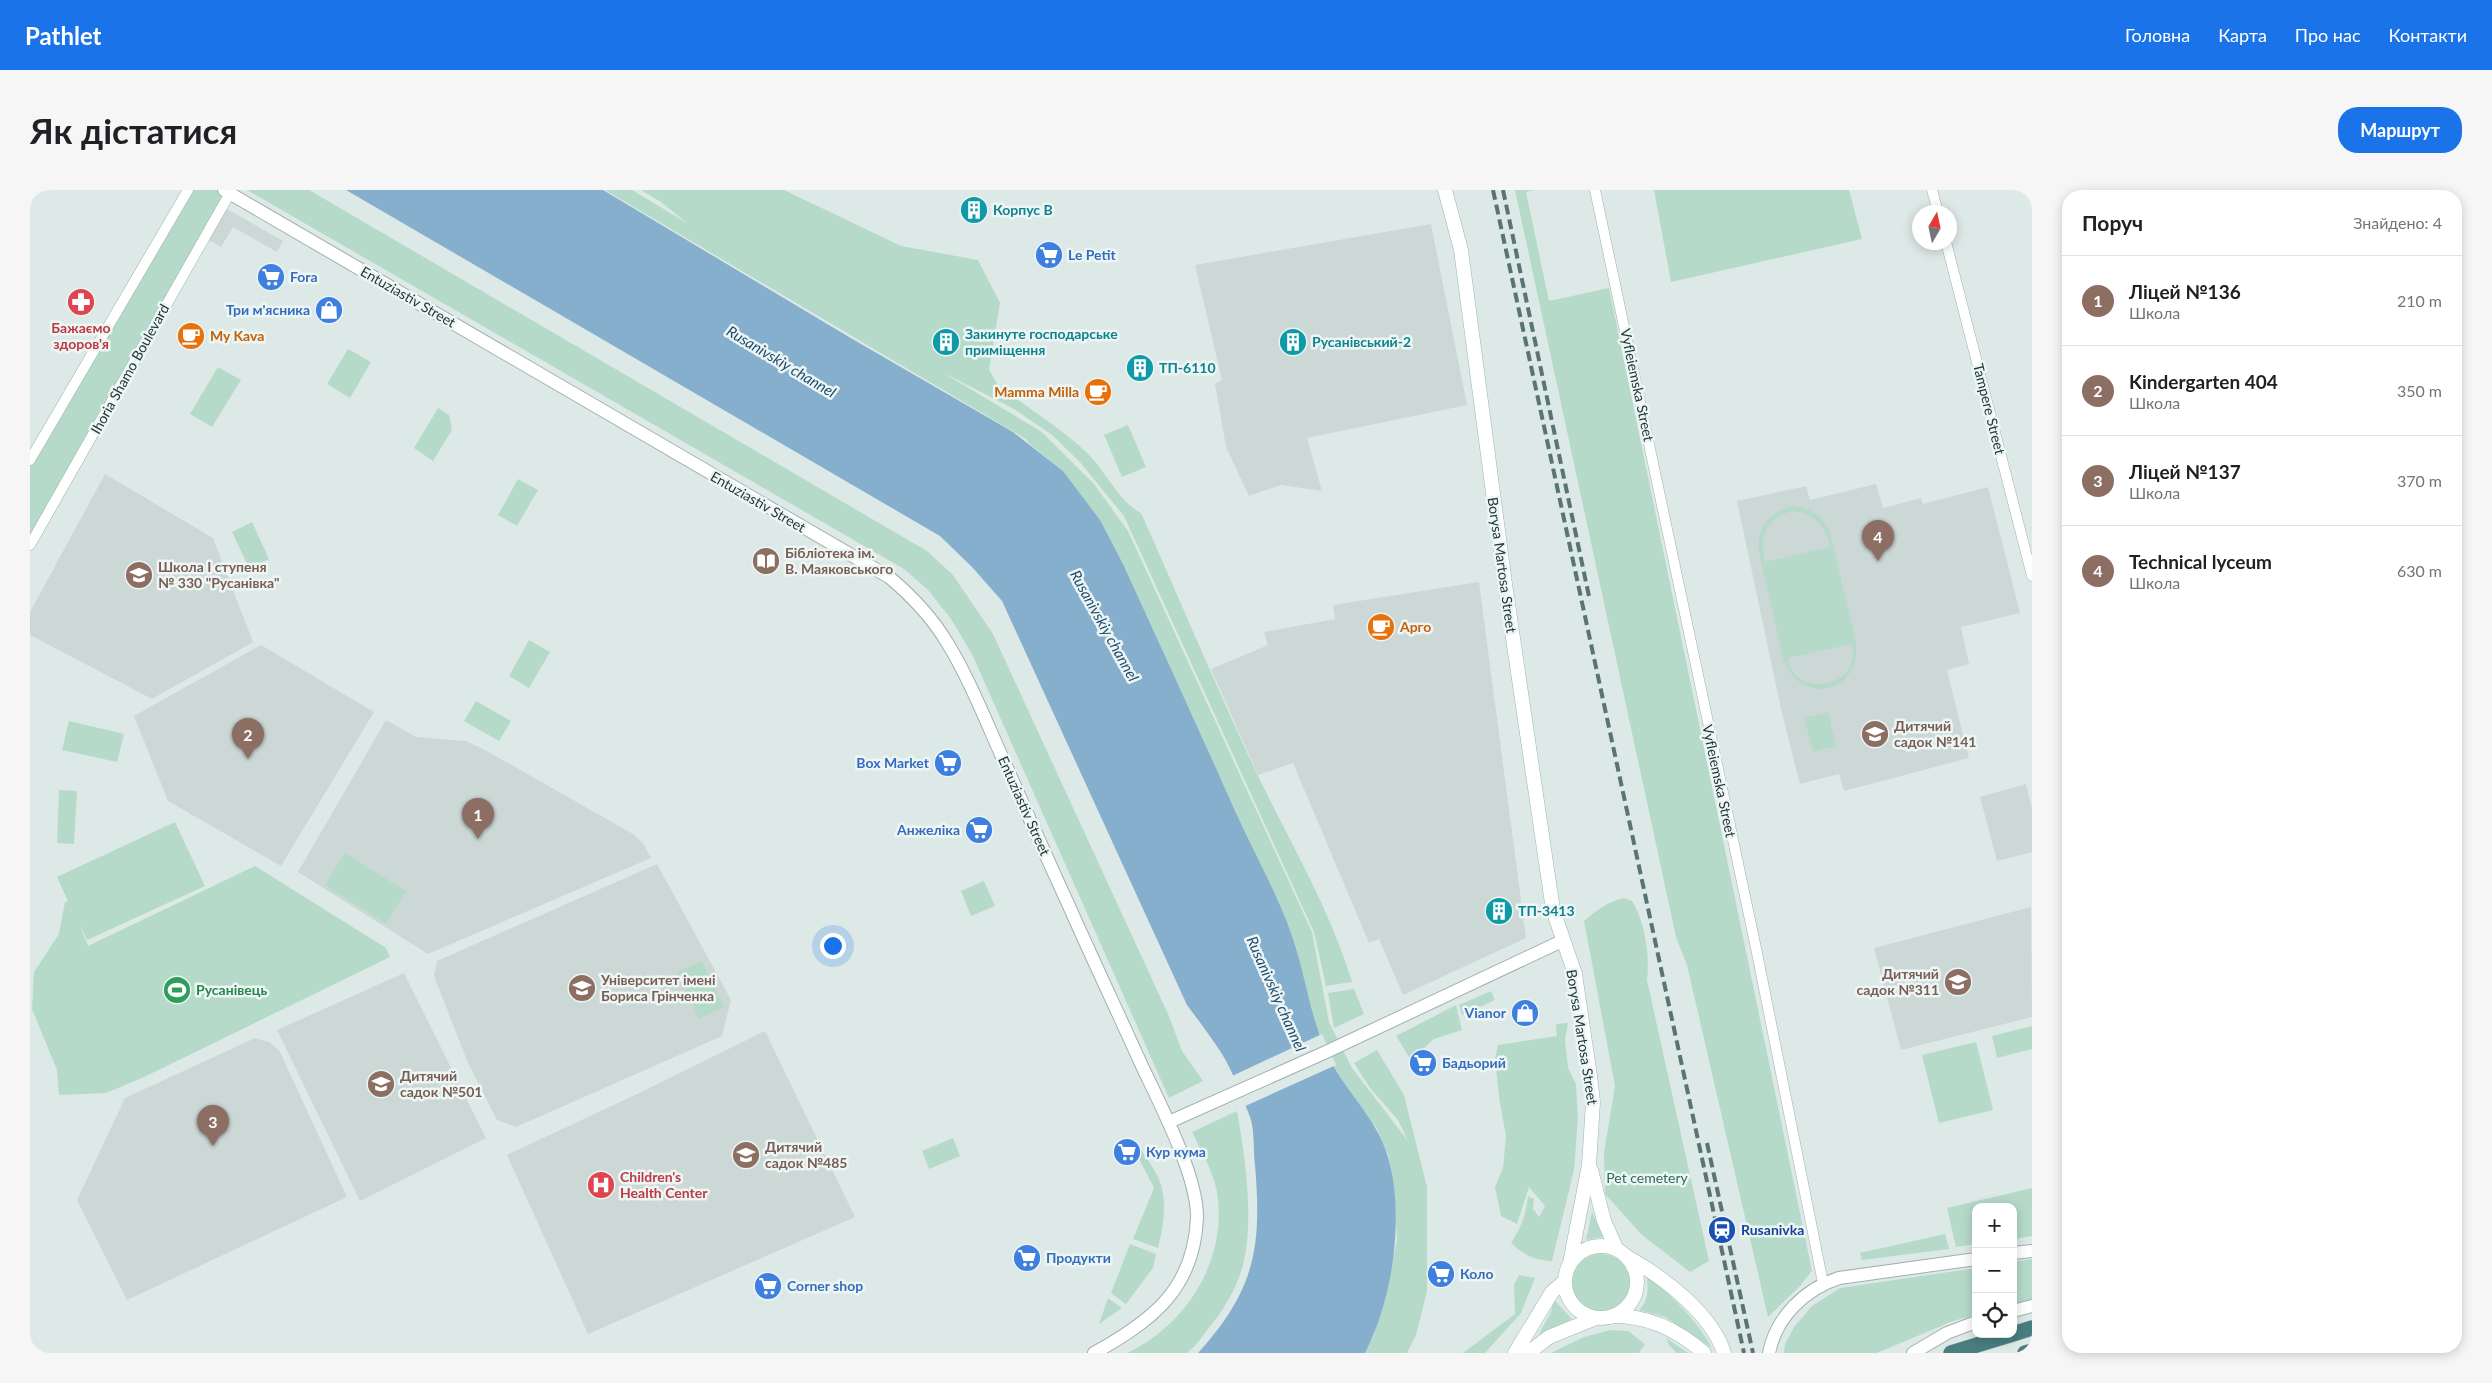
<!DOCTYPE html>
<html lang="uk">
<meta charset="utf-8">
<style>
:root{--surface:#fff;--page:#f6f6f6;--text:#202124;--muted:#757577;--line:#e0e0e0;--accent:#1a73e8}
body{margin:0;font-family:Lato,sans-serif;background:var(--page);color:var(--text)}
.controls{position:absolute;right:15px;bottom:15px;display:grid;overflow:hidden;border-radius:10px;box-shadow:0 2px 12px #0003}
.controls button{width:45px;height:45px;display:grid;place-items:center;padding:0;border:0;border-bottom:1px solid var(--line);background:var(--surface);color:var(--text);font:25px sans-serif}
.compass{position:absolute;left:1882px;top:15px;width:45px;height:45px;border-radius:50%;background:var(--surface);box-shadow:0 2px 12px #0003;rotate:9deg}
.you{position:absolute;left:802px;top:755px;width:18px;height:18px;margin:-12px;border:4px solid #fff;border-radius:50%;background:#1a73e8;box-shadow:0 0 0 8px #1a73e833}
.badge{display:grid;place-items:center;width:32px;height:32px;border-radius:50%;background:var(--accent);color:#fff;font-size:16px;font-weight:700}
.pin{position:absolute;translate:-50% -41px;filter:drop-shadow(0 1px 2px #0008)}
.pin::after{content:'';position:absolute;top:26px;width:18px;height:15px;background:inherit;clip-path:polygon(0 0,100% 0,50% 100%)}
.list{margin:0;padding:0;list-style:none}
h2{display:flex;justify-content:space-between;align-items:center;height:65px;margin:0;padding:0 20px;font-size:21px}
h2 small{font-size:16px;font-weight:400;color:var(--muted)}
.list li{display:grid;grid-template-columns:32px 1fr auto;gap:15px;align-items:center;box-sizing:border-box;height:90px;padding:0 20px;border-top:1px solid var(--line)}
.list b{display:block;font-size:19px;white-space:nowrap}
.list p{margin:0;font-size:16px;white-space:nowrap;color:var(--muted)}
.list em{font-size:16px;font-style:normal;color:var(--muted)}
.icon{flex:none;width:28px;height:28px;fill:none;stroke:currentColor;stroke-width:2;stroke-linecap:round;stroke-linejoin:round}
.map{position:relative;flex:none;width:2002px;height:1163px;overflow:hidden;border-radius:20px}
header{display:flex;align-items:center;gap:30px;box-sizing:border-box;height:70px;padding:0 25px;background:var(--accent);color:#fff}
header strong{font-size:24px}
nav{display:flex;gap:28px;margin-inline-start:auto;font-size:18px}
.intro{display:flex;align-items:center;justify-content:space-between;box-sizing:border-box;height:120px;padding:0 30px}
h1{margin:0;font-size:35px}
.button{padding:12px 22px;border-radius:20px;background:var(--accent);color:#fff;font-size:18px;font-weight:700}
main{display:flex;gap:30px;padding:0 30px}
aside{flex:1;background:var(--surface);border-radius:20px;box-shadow:0 2px 12px #0003}
.map>svg:first-child{display:block}
.built{fill:#ccd8d6}
.green{fill:#b6dac9;fill-rule:evenodd}
.water{fill:#86afcd}
.pier{fill:#dde9e7}
.lines{fill:none;stroke-linecap:round;stroke-linejoin:round}
.minor-casing{stroke:#a1b0af;stroke-width:11}
.tertiary-casing{stroke:#a1b0af;stroke-width:14}
.secondary-casing{stroke:#9db4b2;stroke-width:15}
.trunk-casing{stroke:#bcc3c3;stroke-width:16}
.minor{stroke:#fff;stroke-width:10}
.tertiary{stroke:#fff;stroke-width:12}
.secondary{stroke:#fff;stroke-width:14}
.trunk{stroke:#487e80;stroke-width:15}
.rail{stroke:#5a7373;stroke-width:4;stroke-dasharray:10 5;stroke-linecap:butt}
.labels{text-anchor:middle;stroke-width:5;stroke-linejoin:round;paint-order:stroke}
.culture-label{font-size:14px;font-weight:bold;fill:#0d838f;stroke:#edf6f4;text-anchor:start}
.shop-label{font-size:14px;font-weight:bold;fill:#366cbe;stroke:#edf6f4;text-anchor:start}
.street-label{font-size:14px;fill:#203737;stroke:#edf6f4}
.health-label{font-size:14px;font-weight:bold;fill:#be3a42;stroke:#edf6f4}
.food-label{font-size:14px;font-weight:bold;fill:#c56008;stroke:#edf6f4;text-anchor:start}
.education-label{font-size:14px;font-weight:bold;fill:#785e54;stroke:#edf6f4;text-anchor:start}
.leisure-label{font-size:14px;font-weight:bold;fill:#27864d;stroke:#edf6f4;text-anchor:start}
.park-label{font-size:14px;fill:#2c6c56;stroke:#edf6f4}
.transit-label{font-size:14px;font-weight:bold;fill:#164399;stroke:#edf6f4;text-anchor:start}
.water-label{font-size:15px;font-style:italic;fill:#1d4c70;stroke:#edf6f4}
</style>
<header>
<strong>Pathlet</strong>
<nav><a>Головна</a><a>Карта</a><a>Про нас</a><a>Контакти</a></nav>
</header>
<div class="intro"><h1>Як дістатися</h1><a class="button">Маршрут</a></div>
<main>
<div class="map">
<svg width="2002" height="1163" viewBox="0 0 2002 1163">
<rect width="100%" height="100%" fill="#dde9e7"/>
<path class="built" d="M192,16L253,51L247,62L203,37L191,57L174,47Z
M1401,34L1437,215L1277,248L1292,301L1251,295L1219,306L1196,257L1185,194L1192,190L1165,75Z
M75,284L183,348L223,452L122,509L0,445V422Z
M1846,294L1853,318L1891,308L1893,314L1958,297L1990,423L1931,437L1939,474L1917,480L1939,568L1814,601L1809,584L1770,594L1751,519L1707,311L1776,296L1780,310Z
M1449,392L1496,748L1373,805L1349,749L1339,753L1263,573L1228,585L1181,479L1238,455L1234,442L1305,429L1303,415Z
M231,455L344,522L251,676L138,611L104,526Z
M356,530L386,547L436,551L455,560L603,644L613,653L621,668L398,764L268,682Z
M1996,594L2002,619V662L1967,671L1950,607Z
M627,674L701,810L692,846L486,937L467,930L438,873L404,786L407,771Z
M2001,717L2002,827L1871,860L1844,758Z
M374,783L456,948L330,1011L247,840Z
M735,841L825,1027L558,1144L477,965L607,904Z
M225,848L239,852L249,860L317,1007L97,1110L47,1010L95,908Z"/>
<path class="green" d="M158,0H194L200,3L0,355V270Z
M217,0H279L897,361L923,385L963,444L1139,826L1152,861L1173,891L1139,908L942,464L921,429L898,400L874,379Z
M575,0H602L657,33L631,12L611,0H754L871,56L948,70L970,113L959,180L968,195C997,218 1031,238 1057,263C1076,281 1088,311 1111,323C1150,410 1187,499 1228,586C1261,654 1300,719 1322,792L1296,796L1284,742L1094,326L1049,271L1022,245L984,219L912,182L1012,242L1064,294L1098,341L1282,742L1299,832L1322,878L1378,951L1368,930L1340,898L1324,873L1347,860L1374,905L1397,997V1101L1386,1145L1377,1163H1335L1344,1145L1367,1051L1365,1008L1359,967L1347,939L1313,891L1298,866L1287,837L1260,741L1096,380L1072,335L1033,281L1000,254L996,249Z
M1485,0H1503L1496,2L1519,111L1579,98L1782,1081L1770,1096L1738,1127L1657,775L1646,747Z
M1624,0H1819L1832,49L1641,92Z
M318,159L341,172L320,208L297,194Z
M188,177L211,190L182,237L160,224Z
M408,218L419,225L422,240L403,271L384,258Z
M1098,235L1116,277L1092,287L1074,245Z
M488,289L508,300L487,336L468,325Z
M1763,316C1781,318 1791,325 1800,341L1826,453C1831,502 1774,517 1754,472L1728,358C1729,334 1740,322 1763,316ZM1763,321C1786,324 1795,336 1800,357L1735,372C1729,347 1736,327 1763,321ZM1821,454C1836,495 1764,512 1758,468Z
M222,332L239,369L219,378L202,342Z
M499,450L520,462L499,498L479,486Z
M446,511L481,531L469,551L434,531Z
M1798,522L1806,556L1783,562L1774,528Z
M39,531L94,544L87,572L32,560Z
M29,600L47,601L44,654L27,653Z
M145,632L175,696L57,750L49,734L58,756L225,676L356,758L360,767L112,888L76,903L29,905L27,880L2,819L4,782L29,744L35,712L38,711L27,687Z
M315,663L376,701L356,734L295,695Z
M954,691L965,716L941,726L931,701Z
M1594,708L1602,711C1615,732 1620,765 1617,790L1679,1071L1660,1082L1612,1045L1575,1004L1574,962L1585,896L1554,731C1567,720 1577,712 1594,708Z
M672,771L694,817L669,829L647,782Z
M1324,799L1334,824L1304,838L1298,803Z
M1461,801L1465,810L1432,825L1429,815Z
M1426,815L1432,840L1404,849L1381,870L1366,846Z
M1538,833L1535,849L1538,878L1546,894L1548,929L1544,980L1522,1071C1504,1070 1494,1065 1481,1053C1491,1038 1496,1025 1498,1006L1504,1009L1503,1019L1509,1027L1515,1016L1499,997L1487,1034L1471,1026L1465,997L1473,978L1476,946L1469,907L1465,869L1468,855L1527,846L1526,834Z
M2002,836V859L1967,868L1962,846Z
M1946,852L1963,920L1909,933L1892,865Z
M1207,921C1215,965 1223,1022 1215,1066C1210,1093 1195,1119 1177,1140C1171,1148 1165,1157 1157,1163H1097C1157,1135 1198,1069 1187,1002C1183,981 1171,961 1162,942Z
M923,948L930,966L899,979L892,961Z
M1108,954C1115,967 1127,981 1131,995C1137,1015 1133,1039 1128,1058L1103,1049L1124,998L1103,957Z
M2002,998V1046L1983,1049V1017H1946V1054L1926,1057L1917,1018Z
M1562,1022L1573,1047L1556,1050Z
M1915,1044L1919,1059L1832,1070L1830,1063Z
M1100,1054L1126,1064L1123,1078L1096,1114L1081,1103Z
M1542 1093a29 29 0 1 1 58 0a29 29 0 1 1-58 0Z
M2002,1069V1109L1983,1114V1072Z
M1946,1078V1125L1923,1131L1847,1163H1754L1755,1154L1764,1137L1782,1116L1810,1098Z
M1489,1085L1505,1088L1491,1123L1455,1163H1433L1485,1124L1484,1095Z
M1617,1087C1643,1106 1666,1129 1682,1158L1635,1127L1609,1120C1619,1110 1618,1100 1617,1087Z
M1078,1108L1092,1118L1069,1134Z
M1524,1110L1542,1129L1509,1144L1521,1122Z
M1580,1140L1598,1141L1615,1154L1609,1163H1521L1554,1147Z
M1636,1148L1658,1163H1647L1639,1155Z"/>
<path class="water" d="M316,0H573L819,147L983,242L1033,281L1070,330L1094,376C1132,459 1170,542 1207,625C1225,665 1248,705 1262,746C1275,784 1280,824 1296,861C1312,899 1347,927 1358,967C1375,1026 1363,1109 1335,1163H1168C1225,1100 1232,1058 1225,975C1223,960 1225,941 1220,927C1212,906 1203,882 1192,864C1181,847 1169,831 1157,815L972,411L942,377L910,346Z"/>
<path class="pier" d="M1292,844L1306,875L1213,917L1200,887Z"/>
<g class="lines">
<defs>
<path id="minor" d="M1565,0L1726,758L1793,1093
M1902,0L1908,22
M1916,52L2002,386
M0,270L158,0
M0,355L200,3"/>
<path id="tertiary" d="M194,0L859,387C883,407 902,427 918,454C938,487 953,524 969,560C992,612 1015,664 1039,716C1063,770 1088,823 1112,876C1130,914 1168,987 1167,1028C1164,1099 1122,1131 1064,1163
M1139,932L1296,862L1532,751
M1983,1063L2002,1061
M1983,1121L2002,1116
M1739,1163C1746,1127 1775,1099 1809,1088L1946,1069
M1883,1163L1917,1143L1946,1132"/>
<path id="secondary" d="M1415,0L1431,60L1475,394L1523,720L1545,784L1560,886L1563,912L1559,975L1540,1073
M1561,980L1574,1031L1587,1060
M1535 1092a36 36 0 1 1 72 0a36 36 0 1 1-72 0Z
M1599,1068C1633,1087 1682,1124 1694,1163
M1585,1126C1619,1126 1649,1141 1674,1163
M1485,1163L1522,1102L1535,1091
M1498,1163L1519,1147L1566,1128"/>
<path id="trunk" d="M1983,1144L2002,1138
M1921,1163L1983,1144
M1995,1163L2002,1161"/>
</defs>
<use href="#minor" class="minor-casing"/>
<use href="#tertiary" class="tertiary-casing"/>
<use href="#secondary" class="secondary-casing"/>
<use href="#trunk" class="trunk-casing"/>
<use href="#minor" class="minor"/>
<use href="#tertiary" class="tertiary"/>
<use href="#secondary" class="secondary"/>
<use href="#trunk" class="trunk"/>
<path class="rail" d="M1463,0L1714,1163
M1473,0L1560,411
M1677,953L1723,1163"/>
</g>
<defs>
<symbol id="building-disc" viewBox="-11 -11 22 22"><circle r="9.5" fill="#0f9aa8" stroke="#edf6f4"/><path d="M-4-6H4V6H1V3H-1V6H-4ZM-2.5-4.3h1.7v1.8h-1.7ZM.8-4.3h1.7v1.8H.8ZM-2.5-1h1.7V.8h-1.7ZM.8-1h1.7V.8H.8Z" fill="#fff"/></symbol>
<symbol id="supermarket-disc" viewBox="-11 -11 22 22"><circle r="9.5" fill="#3f7fe0" stroke="#edf6f4"/><path d="M-6-5.5h2.5l.6 2H6L4.5 2H-2.5L-4.4-4H-6ZM-1.5 3.2a1.3 1.3 0 1 0 .1 0ZM3 3.2a1.3 1.3 0 1 0 .1 0Z" fill="#fff"/></symbol>
<symbol id="pharmacy-disc" viewBox="-11 -11 22 22"><circle r="9.5" fill="#e0444e" stroke="#edf6f4"/><path d="M-2-6h4v4h4v4h-4v4h-4v-4h-4v-4h4Z" fill="#fff"/></symbol>
<symbol id="shop-disc" viewBox="-11 -11 22 22"><circle r="9.5" fill="#3f7fe0" stroke="#edf6f4"/><path d="M-5-2.5h2.3a2.7 3.5 0 0 1 5.4 0H5L5.5 6h-11ZM-1.5-2.5h3a1.5 2.3 0 0 0-3 0Z" fill="#fff"/></symbol>
<symbol id="cafe-disc" viewBox="-11 -11 22 22"><circle r="9.5" fill="#e8710a" stroke="#edf6f4"/><path d="M-5.5-4.5H6V0H3Q3 3.5 0 3.5H-2.5Q-5.5 3.5-5.5 0ZM3-3.2v2h1.7v-2ZM-6 4.5H4V6H-6Z" fill="#fff"/></symbol>
<symbol id="library-disc" viewBox="-11 -11 22 22"><circle r="9.5" fill="#8d6e63" stroke="#edf6f4"/><path d="M-6-4Q-3-5.5-.7-3.5V5Q-3 3-6 4ZM6-4Q3-5.5 .7-3.5V5Q3 3 6 4Z" fill="#fff"/></symbol>
<symbol id="school-disc" viewBox="-11 -11 22 22"><circle r="9.5" fill="#8d6e63" stroke="#edf6f4"/><path d="M0-5L7-2L0 1L-7-2ZM-4 1L0 2.5L4 1V4Q0 6-4 4Z" fill="#fff"/></symbol>
<symbol id="university-disc" viewBox="-11 -11 22 22"><circle r="9.5" fill="#8d6e63" stroke="#edf6f4"/><path d="M0-5L7-2L0 1L-7-2ZM-4 1L0 2.5L4 1V4Q0 6-4 4Z" fill="#fff"/></symbol>
<symbol id="stadium-disc" viewBox="-11 -11 22 22"><circle r="9.5" fill="#2e9e5b" stroke="#edf6f4"/><path d="M0-5a6.5 5 0 1 0 0 10a6.5 5 0 1 0 0-10ZM-3.5-1.8h7v3.6h-7Z" fill="#fff"/></symbol>
<symbol id="hospital-disc" viewBox="-11 -11 22 22"><circle r="9.5" fill="#e0444e" stroke="#edf6f4"/><path d="M-5-5h3v3.5h4V-5h3V5h-3V1.5h-4V5h-3Z" fill="#fff"/></symbol>
<symbol id="station-disc" viewBox="-11 -11 22 22"><circle r="9.5" fill="#1a4fb4" stroke="#edf6f4"/><path d="M-3-6H3Q5-6 5-4V2Q5 4 3 4L4.5 6H3L1.5 4h-3L-3 6H-4.5L-3 4Q-5 4-5 2V-4Q-5-6-3-6ZM-3.5-4v3h7v-3ZM-3.5 1v1.5H-2V1ZM2 1v1.5H3.5V1Z" fill="#fff"/></symbol>
</defs>
<g fill-rule="evenodd">
<use href="#building-disc" x="928" y="4" width="32" height="32"/>
<use href="#supermarket-disc" x="1003" y="49" width="32" height="32"/>
<use href="#supermarket-disc" x="225" y="71" width="32" height="32"/>
<use href="#pharmacy-disc" x="35" y="96" width="32" height="32"/>
<use href="#shop-disc" x="283" y="104" width="32" height="32"/>
<use href="#cafe-disc" x="145" y="130" width="32" height="32"/>
<use href="#building-disc" x="900" y="136" width="32" height="32"/>
<use href="#building-disc" x="1247" y="136" width="32" height="32"/>
<use href="#building-disc" x="1094" y="162" width="32" height="32"/>
<use href="#cafe-disc" x="1052" y="186" width="32" height="32"/>
<use href="#library-disc" x="720" y="355" width="32" height="32"/>
<use href="#school-disc" x="93" y="369" width="32" height="32"/>
<use href="#cafe-disc" x="1335" y="421" width="32" height="32"/>
<use href="#school-disc" x="1829" y="528" width="32" height="32"/>
<use href="#supermarket-disc" x="902" y="557" width="32" height="32"/>
<use href="#supermarket-disc" x="933" y="624" width="32" height="32"/>
<use href="#building-disc" x="1453" y="705" width="32" height="32"/>
<use href="#school-disc" x="1912" y="776" width="32" height="32"/>
<use href="#university-disc" x="536" y="782" width="32" height="32"/>
<use href="#stadium-disc" x="131" y="784" width="32" height="32"/>
<use href="#shop-disc" x="1479" y="807" width="32" height="32"/>
<use href="#supermarket-disc" x="1377" y="857" width="32" height="32"/>
<use href="#school-disc" x="335" y="878" width="32" height="32"/>
<use href="#supermarket-disc" x="1081" y="946" width="32" height="32"/>
<use href="#school-disc" x="700" y="949" width="32" height="32"/>
<use href="#hospital-disc" x="555" y="979" width="32" height="32"/>
<use href="#station-disc" x="1676" y="1024" width="32" height="32"/>
<use href="#supermarket-disc" x="981" y="1052" width="32" height="32"/>
<use href="#supermarket-disc" x="1395" y="1068" width="32" height="32"/>
<use href="#supermarket-disc" x="722" y="1080" width="32" height="32"/>
</g>
<g class="labels">
<g class="culture-label">
<text x="963" y="25">Корпус В</text>
<text x="935" y="149">Закинуте господарське<tspan x="935" dy="16">приміщення</tspan></text>
<text x="1282" y="157">Русанівський-2</text>
<text x="1129" y="183">ТП-6110</text>
<text x="1488" y="726">ТП-3413</text>
</g>
<g class="shop-label">
<text x="1038" y="70">Le Petit</text>
<text x="260" y="92">Fora</text>
<text x="280" y="125" text-anchor="end">Три м'ясника</text>
<text x="899" y="578" text-anchor="end">Box Market</text>
<text x="930" y="645" text-anchor="end">Анжеліка</text>
<text x="1476" y="828" text-anchor="end">Vianor</text>
<text x="1412" y="878">Бадьорий</text>
<text x="1116" y="967">Кур кума</text>
<text x="1016" y="1073">Продукти</text>
<text x="1430" y="1089">Коло</text>
<text x="757" y="1101">Corner shop</text>
</g>
<g class="street-label">
<text transform="translate(378 107) rotate(30)" y="5">Entuziastiv Street</text>
<text transform="translate(100 179) rotate(-61)" y="5">Ihoria Shamo Boulevard</text>
<text transform="translate(1607 195) rotate(78)" y="5">Vyfleiemska Street</text>
<text transform="translate(1959 219) rotate(76)" y="5">Tampere Street</text>
<text transform="translate(728 312) rotate(30)" y="5">Entuziastiv Street</text>
<text transform="translate(1472 375) rotate(82)" y="5">Borysa Martosa Street</text>
<text transform="translate(1689 591) rotate(78)" y="5">Vyfleiemska Street</text>
<text transform="translate(994 616) rotate(66)" y="5">Entuziastiv Street</text>
<text transform="translate(1552 847) rotate(81)" y="5">Borysa Martosa Street</text>
</g>
<g class="health-label">
<text x="51" y="143">Бажаємо<tspan x="51" dy="16">здоров'я</tspan></text>
<text x="590" y="992" text-anchor="start">Children's<tspan x="590" dy="16">Health Center</tspan></text>
</g>
<g class="food-label">
<text x="180" y="151">My Kava</text>
<text x="1049" y="207" text-anchor="end">Mamma Milla</text>
<text x="1370" y="442">Арго</text>
</g>
<g class="education-label">
<text x="755" y="368">Бібліотека ім.<tspan x="755" dy="16">В. Маяковського</tspan></text>
<text x="128" y="382">Школа І ступеня<tspan x="128" dy="16">№ 330 "Русанівка"</tspan></text>
<text x="1864" y="541">Дитячий<tspan x="1864" dy="16">садок №141</tspan></text>
<text x="1909" y="789" text-anchor="end">Дитячий<tspan x="1909" dy="16">садок №311</tspan></text>
<text x="571" y="795">Університет імені<tspan x="571" dy="16">Бориса Грінченка</tspan></text>
<text x="370" y="891">Дитячий<tspan x="370" dy="16">садок №501</tspan></text>
<text x="735" y="962">Дитячий<tspan x="735" dy="16">садок №485</tspan></text>
</g>
<g class="leisure-label">
<text x="166" y="805">Русанівець</text>
</g>
<g class="park-label">
<text x="1617" y="993">Pet cemetery</text>
</g>
<g class="transit-label">
<text x="1711" y="1045">Rusanivka</text>
</g>
<g class="water-label">
<text transform="translate(751 172) rotate(31)" y="5">Rusanivskiy channel</text>
<text transform="translate(1074 436) rotate(61)" y="5">Rusanivskiy channel</text>
<text transform="translate(1246 804) rotate(66)" y="5">Rusanivskiy channel</text>
</g>
</g>
</svg>
<div class="controls">
<button>+</button>
<button>−</button>
<button><svg class="icon" aria-label="locate" viewBox="0 0 24 24"><circle cx="12" cy="12" r="6"/><path d="M12 2v4M12 18v4M2 12h4M18 12h4"/></svg></button>
</div>
<svg class="compass" viewBox="-18 -18 36 36"><path d="M0-13l5 13h-10z" fill="#e53935"/><path d="M0 13l5-13h-10z" fill="#757577"/></svg>
<div class="you"></div>
<div class="pin badge" style="left:448px;top:649px;background:#8d6e63">1</div>
<div class="pin badge" style="left:218px;top:569px;background:#8d6e63">2</div>
<div class="pin badge" style="left:183px;top:956px;background:#8d6e63">3</div>
<div class="pin badge" style="left:1848px;top:371px;background:#8d6e63">4</div>
</div>
<aside>
<h2>Поруч<small>Знайдено: 4</small></h2>
<ul class="list">
<li><span class="badge" style="background:#8d6e63">1</span><div><b>Ліцей №136</b><p>Школа</p></div><em>210 m</em></li>
<li><span class="badge" style="background:#8d6e63">2</span><div><b>Kindergarten 404</b><p>Школа</p></div><em>350 m</em></li>
<li><span class="badge" style="background:#8d6e63">3</span><div><b>Ліцей №137</b><p>Школа</p></div><em>370 m</em></li>
<li><span class="badge" style="background:#8d6e63">4</span><div><b>Technical lyceum</b><p>Школа</p></div><em>630 m</em></li>
</ul>
</aside>
</main>
